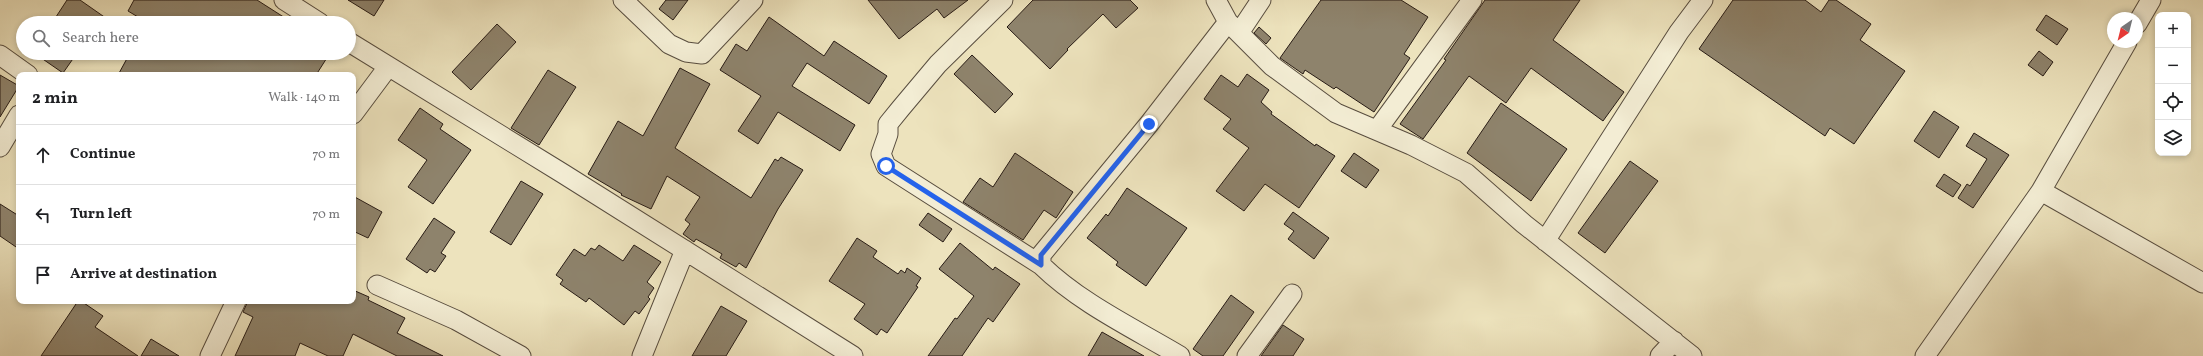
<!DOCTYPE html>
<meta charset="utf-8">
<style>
:root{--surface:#fff;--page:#f6f6f6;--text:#202124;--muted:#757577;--line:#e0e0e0}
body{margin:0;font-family:Vollkorn,serif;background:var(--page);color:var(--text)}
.controls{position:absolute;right:12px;top:12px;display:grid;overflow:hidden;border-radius:8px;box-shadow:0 2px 6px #0003}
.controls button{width:36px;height:36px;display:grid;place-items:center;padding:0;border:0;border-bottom:1px solid var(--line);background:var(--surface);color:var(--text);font:20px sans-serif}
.compass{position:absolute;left:2107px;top:12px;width:36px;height:36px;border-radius:50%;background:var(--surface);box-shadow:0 2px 6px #0003;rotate:215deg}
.stop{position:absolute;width:12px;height:12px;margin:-9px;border:3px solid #2563eb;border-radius:50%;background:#fff}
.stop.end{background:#2563eb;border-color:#fff;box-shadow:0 1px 4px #0008}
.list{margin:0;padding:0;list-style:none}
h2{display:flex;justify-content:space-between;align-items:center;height:52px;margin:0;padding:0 16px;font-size:17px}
h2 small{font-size:13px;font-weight:400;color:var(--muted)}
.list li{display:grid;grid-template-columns:26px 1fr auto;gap:12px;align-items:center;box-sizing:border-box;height:60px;padding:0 16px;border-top:1px solid var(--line)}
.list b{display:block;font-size:15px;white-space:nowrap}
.list em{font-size:13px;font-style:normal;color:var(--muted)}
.icon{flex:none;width:22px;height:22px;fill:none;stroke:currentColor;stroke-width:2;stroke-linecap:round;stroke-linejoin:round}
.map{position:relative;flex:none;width:2203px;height:356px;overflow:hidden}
.search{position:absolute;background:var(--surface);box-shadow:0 2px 6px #0003;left:16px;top:16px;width:340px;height:44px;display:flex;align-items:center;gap:10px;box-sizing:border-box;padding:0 14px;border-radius:22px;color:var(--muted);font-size:15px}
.panel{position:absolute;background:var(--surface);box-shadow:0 2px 6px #0003;left:16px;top:72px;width:340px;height:232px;border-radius:8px}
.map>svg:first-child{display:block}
.building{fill:#8e836c;stroke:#271b15}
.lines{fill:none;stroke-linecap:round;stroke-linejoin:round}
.minor-casing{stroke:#584d3f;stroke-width:21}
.minor{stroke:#f3edd4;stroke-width:19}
.route{stroke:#2563eb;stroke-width:5}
</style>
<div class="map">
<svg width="2203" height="356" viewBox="0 0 2203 356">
<rect width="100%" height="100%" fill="#ede3bd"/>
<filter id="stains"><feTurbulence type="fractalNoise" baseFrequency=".005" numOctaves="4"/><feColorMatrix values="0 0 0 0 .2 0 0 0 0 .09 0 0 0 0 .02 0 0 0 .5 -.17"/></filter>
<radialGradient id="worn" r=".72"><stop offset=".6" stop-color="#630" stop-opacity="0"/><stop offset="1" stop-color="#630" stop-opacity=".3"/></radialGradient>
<path class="building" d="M67,0H80L113,23H52Z
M134,0H257L293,23H148L128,11Z
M348,0H384L374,16Z
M666,0H688L673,20L659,9Z
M868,0H968L944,18L937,9L899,39Z
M1033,0H1130L1138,8L1116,28L1103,14L1067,49L1068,50L1050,69L1007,27Z
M1321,0H1401L1428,17L1404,54L1410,58L1374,112L1336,87L1334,89L1305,70L1303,74L1280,58Z
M1485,0H1580L1553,40L1624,92L1603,121L1531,68L1506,103L1469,76L1423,139L1400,124L1446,60L1444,59Z
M1733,0H1805L1821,12L1829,0H1836L1871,24L1860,40L1905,71L1854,144L1830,128L1825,136L1699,49Z
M2046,15L2068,29L2057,45L2036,30Z
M769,17L824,56L834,41L887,76L869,104L807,63L792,86L855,125L840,151L778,112L758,144L738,131L761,96L720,70L736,44L747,51Z
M497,24L516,42L471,90L452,72Z
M1259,27L1271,38L1266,44L1254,33Z
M2039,51L2053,62L2043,76L2028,65Z
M34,53H77L63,73Z
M130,53H330L316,75H118Z
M972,55L1013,94L995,113L954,74Z
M680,68L710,84L675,148L751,198L775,159L778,161L781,157L803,170L778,209L746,268L739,263L736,267L720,258L722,254L696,239L694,242L683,234L690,224L685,220L700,197L667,176L651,209L621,195L622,194L588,174L618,121L643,136Z
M548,70L576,87L539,145L511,128Z
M1247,74L1269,90L1261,102L1272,112L1271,114L1315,146L1316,144L1335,156L1299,208L1265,184L1244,211L1216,191L1249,148L1223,129L1231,119L1204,99L1221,75L1238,87Z
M0,75L19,86L0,117Z
M1501,103L1567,149L1531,201L1467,153Z
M420,108L443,124L440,129L471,150L433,204L408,187L427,160L398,140Z
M1934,111L1959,127L1939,158L1914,141Z
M1974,133L2009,155L1973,208L1958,198L1967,184L1970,186L1987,159L1966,146Z
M1015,153L1073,192L1056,218L1044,210L1023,240L963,202L980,178L993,187Z
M1354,153L1379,170L1366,188L1341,171Z
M1630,161L1658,181L1605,253L1578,233Z
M1944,174L1961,185L1953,197L1936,186Z
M521,181L543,194L511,245L490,232Z
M1127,188L1187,228L1146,286L1116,265L1118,262L1087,238L1106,214L1108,216Z
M353,196L382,212L368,238L353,231Z
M0,204L19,216V249L0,236Z
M1293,212L1329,238L1314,259L1288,239L1294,231L1284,224Z
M928,213L952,229L943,242L919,225Z
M434,218L455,232L441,253L446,256L435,272L430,269L427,273L406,259Z
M857,238L877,251L873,257L898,274L901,270L905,273L907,268L921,278L916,286L918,287L887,333L881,329L877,335L854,319L865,304L829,281Z
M960,243L993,270L995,267L1020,284L993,322L988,318L962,356H928L955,318L957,319L974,296L939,269Z
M599,245L623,261L634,245L661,262L647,282L654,288L648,297L650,299L639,314L635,311L624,325L589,298L586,302L560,284L563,280L556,275L574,249L585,256L591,248L595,250Z
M353,290L369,297L368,300L405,318L397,333L443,356H397L353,334L343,356H328L300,343L295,356H235L253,317L243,312L248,301H353Z
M1231,295L1254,312L1223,356H1203L1193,349Z
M78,301H81L103,316L95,327L138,356H41Z
M721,306L747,321L726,356H692Z
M1283,325L1304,339L1293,356H1261Z
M1102,332L1144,356H1088Z
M151,339L179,356H141Z"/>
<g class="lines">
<defs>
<path id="minor" d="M284,0L320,23
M623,0L669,44L686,52L702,54L753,0
M1003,0L938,64L901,108L888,124V134L881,154L886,166L1041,265
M1216,0L1228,22L1272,66L1336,113L1411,145L1466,173L1524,224L1692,356
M2137,24L2151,0
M1239,33L1261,0
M349,42L562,173L853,356
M2127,42L2041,191L2203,283
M0,55L28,75
M353,114L388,67
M1377,130L1472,0
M0,147L19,115
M1545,241L1679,32L1703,0
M377,285L456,320L521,356
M210,356L236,301
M642,356L685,250
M1180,356C1133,328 1080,303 1041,265V255L1149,124L1228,22
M1247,356L1292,294
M1660,356L1674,341
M1925,356L2041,191"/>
</defs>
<use href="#minor" class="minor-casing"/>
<use href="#minor" class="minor"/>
</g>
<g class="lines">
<path class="route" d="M886,166L1041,265V255L1149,124"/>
</g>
<rect width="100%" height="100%" filter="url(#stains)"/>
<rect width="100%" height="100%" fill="url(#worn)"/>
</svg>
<div class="controls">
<button>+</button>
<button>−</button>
<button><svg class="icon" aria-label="locate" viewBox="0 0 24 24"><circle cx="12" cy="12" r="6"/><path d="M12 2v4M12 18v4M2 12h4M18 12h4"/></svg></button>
<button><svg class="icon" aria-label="layers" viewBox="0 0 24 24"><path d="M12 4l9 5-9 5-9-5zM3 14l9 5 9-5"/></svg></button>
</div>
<svg class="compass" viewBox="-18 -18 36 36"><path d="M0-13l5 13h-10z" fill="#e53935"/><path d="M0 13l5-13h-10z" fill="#757577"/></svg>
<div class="stop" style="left:886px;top:166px"></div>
<div class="stop end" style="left:1149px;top:124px"></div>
<div class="search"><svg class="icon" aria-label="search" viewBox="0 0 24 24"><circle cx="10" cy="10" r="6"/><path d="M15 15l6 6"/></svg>Search here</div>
<section class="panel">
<h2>2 min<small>Walk · 140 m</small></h2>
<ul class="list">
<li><svg class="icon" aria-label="ahead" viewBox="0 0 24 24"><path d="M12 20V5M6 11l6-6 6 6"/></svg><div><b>Continue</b></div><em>70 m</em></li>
<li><svg class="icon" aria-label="left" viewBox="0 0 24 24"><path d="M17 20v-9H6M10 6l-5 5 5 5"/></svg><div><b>Turn left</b></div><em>70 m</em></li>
<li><svg class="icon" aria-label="arrive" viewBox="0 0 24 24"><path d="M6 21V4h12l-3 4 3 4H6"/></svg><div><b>Arrive at destination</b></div></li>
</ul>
</section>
</div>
